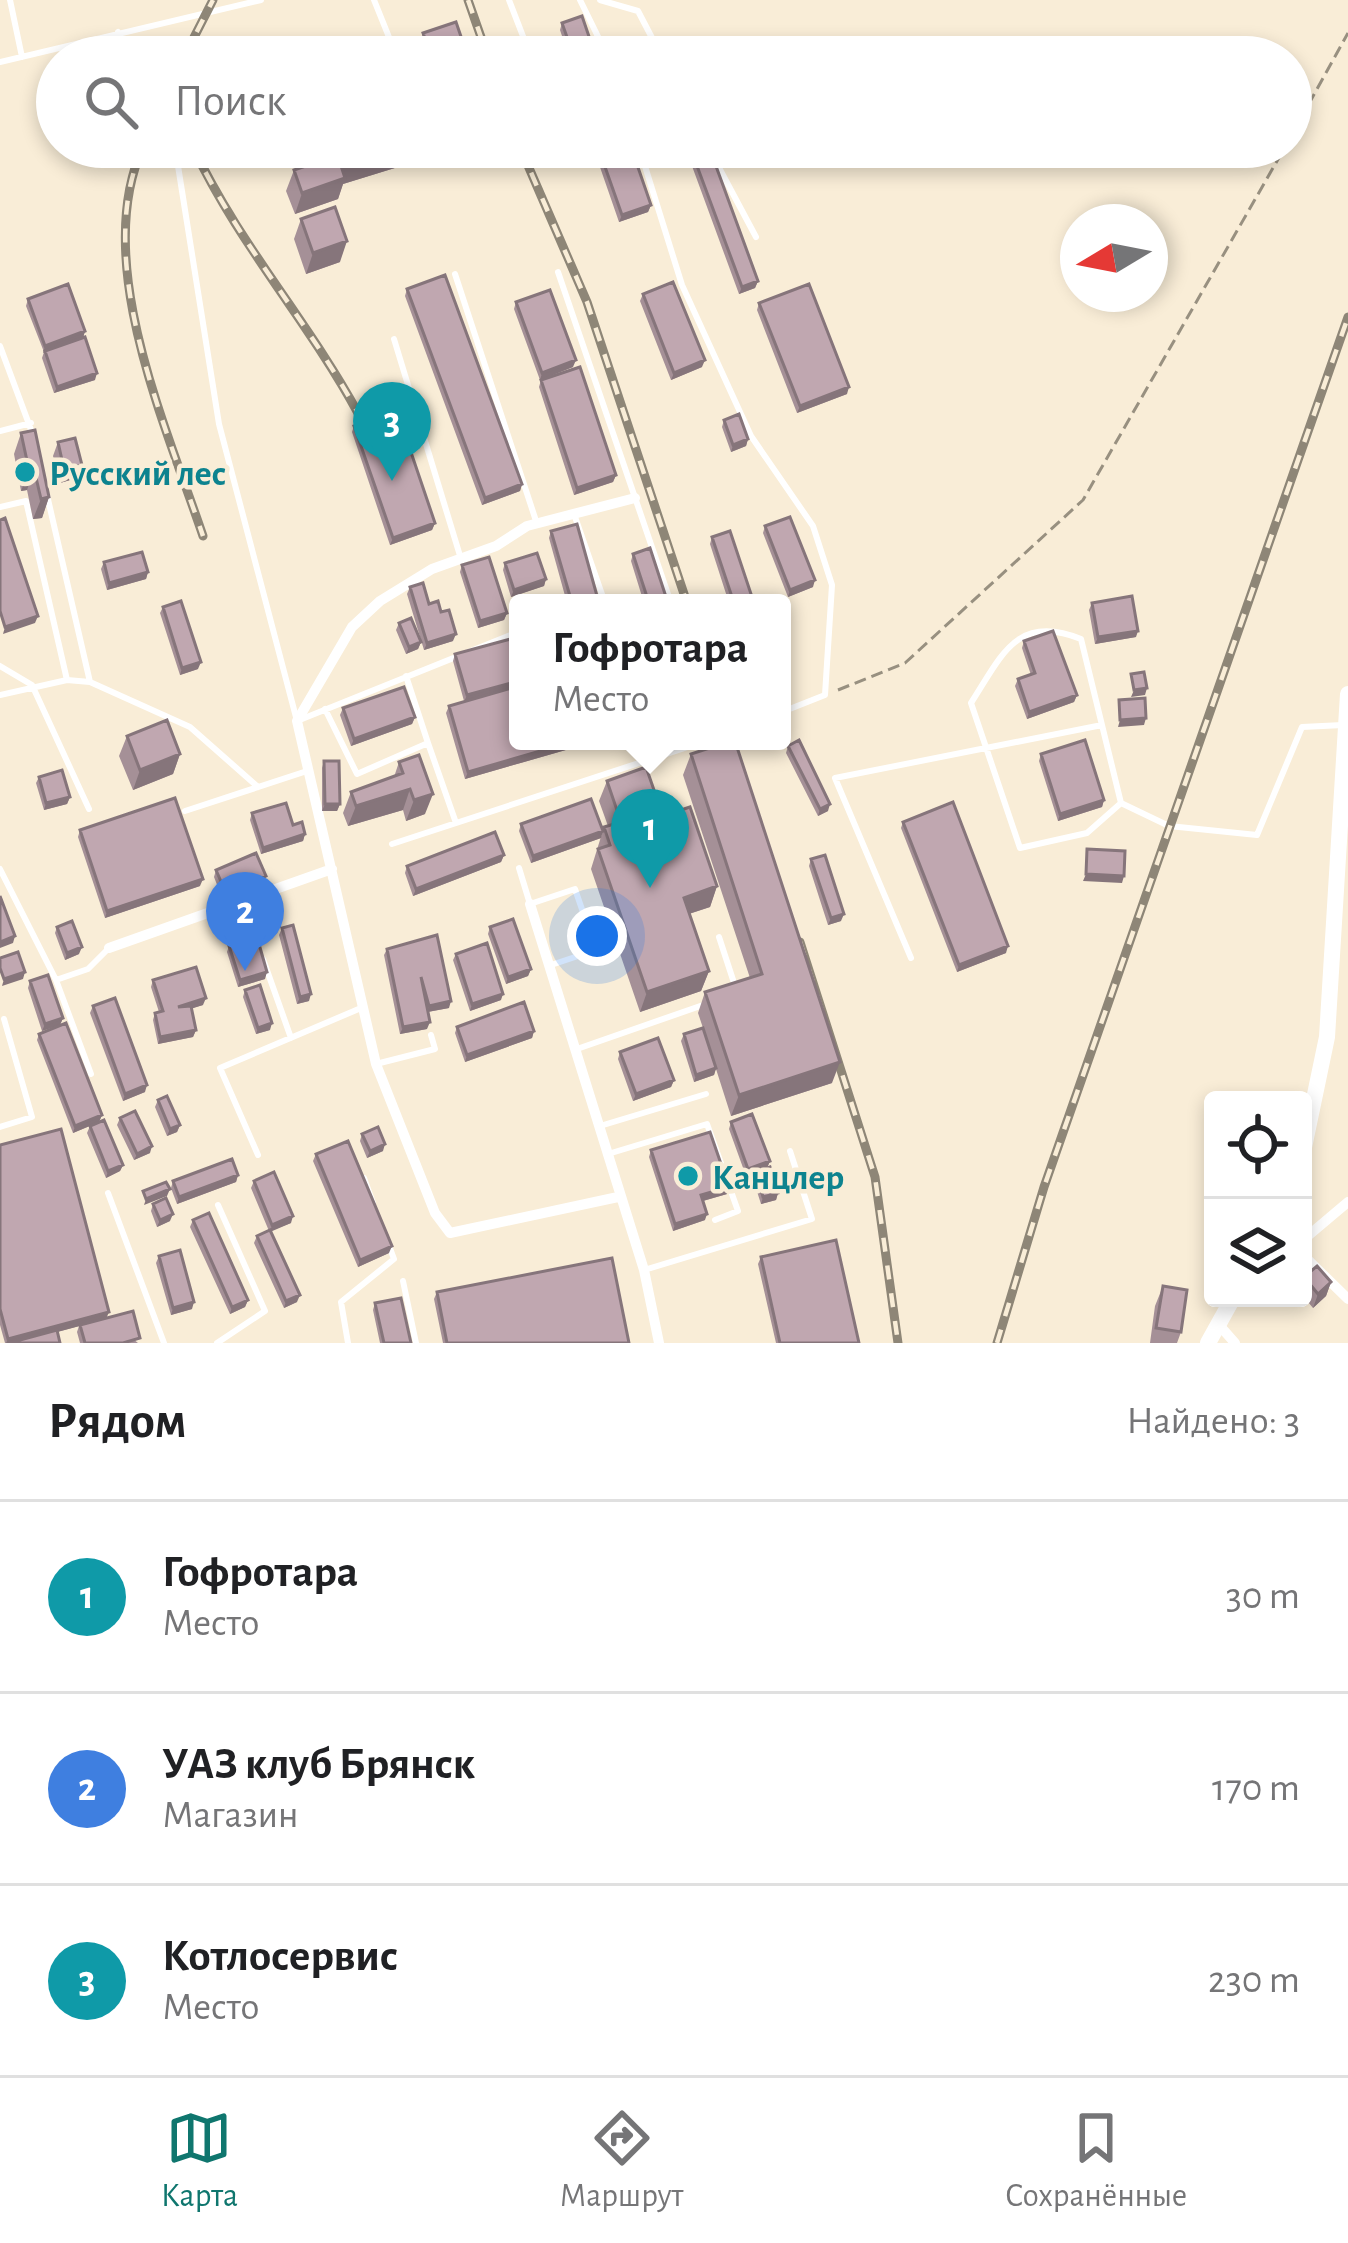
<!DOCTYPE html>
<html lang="ru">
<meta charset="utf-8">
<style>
:root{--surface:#fff;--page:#f6f6f6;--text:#202124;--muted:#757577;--line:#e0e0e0;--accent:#0f766e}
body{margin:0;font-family:"Alegreya Sans",sans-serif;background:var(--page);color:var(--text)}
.controls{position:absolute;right:36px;bottom:36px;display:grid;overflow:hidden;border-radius:12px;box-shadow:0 6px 18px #0003}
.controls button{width:108px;height:108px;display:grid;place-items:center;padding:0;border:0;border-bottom:3px solid var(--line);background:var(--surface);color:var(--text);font:60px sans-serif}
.compass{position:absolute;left:1060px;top:204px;width:108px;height:108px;border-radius:50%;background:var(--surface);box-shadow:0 6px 18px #0003;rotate:260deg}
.you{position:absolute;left:597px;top:936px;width:42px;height:42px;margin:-30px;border:9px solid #fff;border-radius:50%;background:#1a73e8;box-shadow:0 0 0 18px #1a73e833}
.badge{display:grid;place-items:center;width:78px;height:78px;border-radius:50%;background:var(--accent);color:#fff;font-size:39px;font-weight:700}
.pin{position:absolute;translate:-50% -99px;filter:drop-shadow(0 3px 6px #0008)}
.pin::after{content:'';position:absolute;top:63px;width:42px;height:36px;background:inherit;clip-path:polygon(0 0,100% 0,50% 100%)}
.popup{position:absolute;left:509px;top:594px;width:282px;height:156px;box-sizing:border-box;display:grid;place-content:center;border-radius:12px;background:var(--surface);filter:drop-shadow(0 3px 9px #0005);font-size:39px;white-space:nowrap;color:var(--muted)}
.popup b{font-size:45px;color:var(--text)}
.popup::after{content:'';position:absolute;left:50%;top:100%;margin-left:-24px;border:24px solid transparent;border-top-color:var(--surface)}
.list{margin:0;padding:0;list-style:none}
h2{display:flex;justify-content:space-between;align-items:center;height:156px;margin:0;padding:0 48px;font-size:51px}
h2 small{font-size:39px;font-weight:400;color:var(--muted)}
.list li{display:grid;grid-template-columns:78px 1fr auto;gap:36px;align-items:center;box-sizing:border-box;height:192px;padding:0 48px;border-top:3px solid var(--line)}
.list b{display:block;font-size:45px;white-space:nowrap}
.list p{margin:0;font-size:39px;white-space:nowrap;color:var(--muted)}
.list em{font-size:39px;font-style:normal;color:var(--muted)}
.icon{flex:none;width:66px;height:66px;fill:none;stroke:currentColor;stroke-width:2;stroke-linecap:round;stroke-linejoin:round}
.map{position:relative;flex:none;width:1348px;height:1343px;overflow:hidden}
.search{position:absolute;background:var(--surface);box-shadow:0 6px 18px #0003;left:36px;right:36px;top:36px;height:132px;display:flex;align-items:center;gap:30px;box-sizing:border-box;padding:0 42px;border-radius:66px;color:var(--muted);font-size:45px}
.sheet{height:732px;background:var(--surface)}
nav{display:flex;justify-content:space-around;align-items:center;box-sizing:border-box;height:168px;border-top:3px solid var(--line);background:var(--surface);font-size:33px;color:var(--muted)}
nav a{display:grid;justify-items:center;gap:6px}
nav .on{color:var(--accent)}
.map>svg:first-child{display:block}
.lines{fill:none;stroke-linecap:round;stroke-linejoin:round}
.path{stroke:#989080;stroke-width:3;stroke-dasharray:12 6;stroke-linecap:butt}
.lane{stroke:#fff;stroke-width:6}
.street{stroke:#fff;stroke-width:10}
.secondary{stroke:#fff;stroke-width:16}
.rail-casing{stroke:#8e8677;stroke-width:9}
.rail{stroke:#f9edd7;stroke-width:4.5;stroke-dasharray:14;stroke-linecap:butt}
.wall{fill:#a59097}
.shaded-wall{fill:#86757b}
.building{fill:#c0a7b0;stroke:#86757b;stroke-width:3}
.culture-dot{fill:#0f9aa8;stroke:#f9edd7;stroke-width:4.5}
.labels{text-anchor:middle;stroke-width:9;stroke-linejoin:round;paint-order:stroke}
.culture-label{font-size:36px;font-weight:bold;fill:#0d838f;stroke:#f9edd7;text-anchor:start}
</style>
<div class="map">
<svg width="1348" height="1343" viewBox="0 0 1348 1343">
<rect width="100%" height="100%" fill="#f9edd7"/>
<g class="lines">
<path class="path" d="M1291,136L1348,33
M838,690L905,663L1083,500L1285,147"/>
<path class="lane" d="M10,0L22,57
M374,0L397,57
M509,0L531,57
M580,0L608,57
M600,0L638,11L662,57
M118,32L138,57
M0,62L261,0
M175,147L219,424L297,721L518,632
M639,147L682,285L751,436L813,526L832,585L825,695L782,712
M708,147L756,237
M558,272L671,603
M455,274L537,524
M394,339L461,559
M0,346L33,435
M0,431L31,423
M47,495L90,682L190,727L258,787
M0,507L26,501L67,680L0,695
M574,514L605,603
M0,666L32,685L89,809
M67,680L90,682
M325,709L357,774L428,743L406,676
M428,743L456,823
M1121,803L1087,833L1020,848L971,703C1002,655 1017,613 1081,639L1121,803L1169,826L1257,835L1302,727L1343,725
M185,811L307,771
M392,844L706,741
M519,868L530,904L575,889L596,950L548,966
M0,869L56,980L91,1074
M719,937L736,989
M911,958L835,778L1102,725
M263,959L291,1038
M56,980L88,969L108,949
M577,1049L706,1004
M376,1064L435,1049L431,1035
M600,1126L706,1094
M0,1127L32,1117L4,1019
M608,1154L707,1124L738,1211L715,1220
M258,1155L220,1068L361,1008
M364,1178L373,1203
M108,1193L164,1343
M644,1270L812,1219L790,1151
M403,1281L416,1343
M217,1343L265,1311L218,1205
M348,1343L341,1302L394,1259L388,1243"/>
<path class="street" d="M530,904L644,1270L659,1343
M109,948L332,869
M618,1197L450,1233L435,1213L376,1064L297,721L352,627L380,601L432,569L496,546L527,526L635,498
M1303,1240L1348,1202
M1303,1255L1348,1299
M1220,1326L1235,1343"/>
<path class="secondary" d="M1303,1152L1327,1037L1348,694
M1208,1343L1233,1298"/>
<defs>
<path id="rail" d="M468,0L488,57
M184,57L213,0
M143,147C91,260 166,426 203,536
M193,147C238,243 308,321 358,413
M520,147L587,302L687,603
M800,942L875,1177L898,1343
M997,1343L1044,1187L1348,317"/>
</defs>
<use href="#rail" class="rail-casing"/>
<use href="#rail" class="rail"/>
</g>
<path class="wall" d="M562,23L596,57H569L560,30Z
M423,33L468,57H427L421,40Z
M593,147H631L651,205L648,212L619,222Z
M685,147H709L758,281L755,288L739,294Z
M398,167L343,184L338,199L295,214L286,191L294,170Z
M301,219L340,262L306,274L294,239Z
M407,289L522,484L520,491L482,505L405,296Z
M643,294L702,367L671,380L640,301Z
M28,299L85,331L83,338L95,380L54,393L42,358L44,352L26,306Z
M516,302L573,367L540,380L514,309Z
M759,303L847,394L797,413L757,310Z
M541,380L616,475L613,482L574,495L539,387Z
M724,420L748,439L746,446L731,452L722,427Z
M354,426L435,523L432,530L390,545L352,432Z
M21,433L49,497L42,518L33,519L27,490L21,491L14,454Z
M58,442L77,478L60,483L53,456Z
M765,526L813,587L788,597L763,533Z
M551,531L599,603H567L549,538Z
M712,537L754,603H729L710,544Z
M633,554L668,603H644L631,561Z
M104,562L148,572L146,579L107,590L101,569Z
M505,563L546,579L544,586L511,597L503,570Z
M462,565L507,613L504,620L478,628L460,572Z
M410,587L429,604L453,641L424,650L407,594Z
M1092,603L1136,637L1095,644L1089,610Z
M163,607L198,669L180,675L160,613Z
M399,623L421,642L418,649L406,654L396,630Z
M1024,641L1077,695L1074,702L1027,719L1015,686L1018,679L1031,675L1022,648Z
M455,654L518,741H597L465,779L446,713L449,706L464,701L453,661Z
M343,708L415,717L412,724L351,746L340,715Z
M127,736L180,754L173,774L133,790L119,756Z
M788,746L828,811L818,816L786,753Z
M691,754L832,1083L731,1116L716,1069L714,1075L694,1082L681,1041L684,1034L703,1028L698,1013L705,992L750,978L683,775Z
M1041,754L1104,800L1102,807L1058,821L1039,761Z
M324,761L340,804L337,811H322V768Z
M399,762L425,814L406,821L403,810L348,826L343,813L351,792L394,777Z
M39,777L70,797L67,804L44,810L36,783Z
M607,781L663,816L717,886L710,907L689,914L709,971L701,991L640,1012L591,869L604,827L608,826L599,801Z
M252,813L293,825L305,834L303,841L261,854L250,820Z
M903,822L1006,953L957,972L901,828Z
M521,824L601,838L531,863L519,831Z
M80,830L200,886L105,918L78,837Z
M504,855L501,862L413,896L405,873L407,866Z
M811,859L841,921L828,925L809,866Z
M216,870L266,876L263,883L223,900L214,877Z
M227,922L253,932L251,939L230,945L225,929Z
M57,927L79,954L65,960L55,933Z
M490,927L531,969L528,976L506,984L488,934Z
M282,928L309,1001L297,1004L279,935Z
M229,946L265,979L238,987L227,952Z
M387,949L449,1008L428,1012L427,1029L400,1034L384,955Z
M456,954L501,1000L470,1011L453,960Z
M153,980L203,1005L192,1008L196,1030L193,1037L158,1044L153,1020L155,1013L159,1012L151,987Z
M30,981L63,1018L60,1025L42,1031L28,988Z
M245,990L270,1030L256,1034L243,997Z
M93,1006L145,1092L123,1101L90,1013Z
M457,1027L534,1031L532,1038L465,1062L455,1033Z
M39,1034L102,1115L99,1122L123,1165L120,1171L106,1178L87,1133L90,1126L97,1123L73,1133L37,1040Z
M620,1052L674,1080L671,1087L633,1101L618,1059Z
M158,1100L180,1125L177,1132L167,1136L155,1107Z
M120,1118L150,1153L134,1160L117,1125Z
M731,1122L770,1161L767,1168L778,1193L776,1200L761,1204L753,1179L755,1172L746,1176L729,1129Z
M362,1134L383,1151L367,1158L360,1141Z
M0,1145L107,1318L138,1343H80L77,1332L79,1326L57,1332L60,1343H5L0,1325Z
M651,1150L727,1194L703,1201L705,1220L673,1231L649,1157Z
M316,1154L389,1253L358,1267L313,1161Z
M238,1175L236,1182L177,1204L171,1188L173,1181Z
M254,1181L291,1223L270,1231L297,1302L284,1308L254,1243L257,1236L269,1231L251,1188Z
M153,1204L170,1221L157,1227L151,1211Z
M193,1220L248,1300L245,1307L230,1314L190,1227Z
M159,1256L192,1309L171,1315L156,1263Z
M761,1257L859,1343H776L758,1264Z
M1304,1277L1331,1282L1326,1296L1313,1308L1303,1296Z
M1163,1286L1181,1332L1177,1343H1150L1155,1306Z
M437,1292L629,1343H443L434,1299Z
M375,1303L411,1343H380L373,1310Z"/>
<path class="shaded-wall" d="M405,147L398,167L343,184L338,199L295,214L302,193L341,166Z
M651,205L648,212L619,222L622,215Z
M347,241L340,262L306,274L313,253Z
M758,281L755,288L739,294L742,287Z
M85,331L83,338L43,353L45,346Z
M576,360L573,367L540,380L542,373Z
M705,360L702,367L671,380L674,373Z
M97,373L95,380L54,393L57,387Z
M849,387L847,394L797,413L800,406Z
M748,439L746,446L731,452L733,445Z
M82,465L77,478L60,483L64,469Z
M34,469L27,490L21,491L29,470Z
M616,475L613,482L574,495L577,488Z
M522,484L520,491L482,505L485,498Z
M49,497L42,518L33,519L41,499Z
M435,523L432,530L390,545L393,538Z
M148,572L146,579L107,590L109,583Z
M546,579L544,586L511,597L514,590Z
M815,580L813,587L788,597L790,590Z
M507,613L504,620L478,628L480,621Z
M38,616L35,623L3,634L5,627Z
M1138,631L1136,637L1095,644L1098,637Z
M456,634L453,641L424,650L427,643Z
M421,642L418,649L406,654L409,647Z
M201,662L198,669L180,675L182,668Z
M518,681V687L464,702L467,695Z
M1147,688L1145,695L1131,697L1134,690Z
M1077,695L1074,702L1027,719L1029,712Z
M415,717L412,724L351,746L354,739Z
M1146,718L1144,725L1118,727L1120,720Z
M575,741H597L465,779L468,772Z
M180,754L173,774L133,790L140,770Z
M410,789L403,810L348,826L356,806Z
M433,794L425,814L406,821L414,800Z
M70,797L67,804L44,810L46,803Z
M1104,800L1102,807L1058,821L1060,814Z
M325,804H340L337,811H322Z
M830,804L828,811L818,816L820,809Z
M603,831L601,838L531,863L533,856Z
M305,834L303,841L261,854L263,848Z
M504,855L501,862L413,896L416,889Z
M1086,874L1124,876L1122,883L1083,881Z
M266,876L263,883L223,900L226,893Z
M203,879L200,886L105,918L107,911Z
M717,886L710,907L676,918L684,898Z
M844,914L841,921L828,925L831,918Z
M279,926L277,933L266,936L268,929Z
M253,932L251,939L230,945L233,938Z
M15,936L13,943L0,948V942Z
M1008,946L1006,953L957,972L959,965Z
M82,947L79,954L65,960L67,953Z
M531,969L528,976L506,984L508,977Z
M709,971L701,991L640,1012L647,992Z
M25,972L23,979L2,986L4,979Z
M267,972L265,979L238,987L240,980Z
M311,994L309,1001L297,1004L300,997Z
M503,994L501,1000L470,1011L472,1004Z
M206,998L203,1005L175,1014L178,1007Z
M451,1001L449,1008L427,1012L429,1006Z
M63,1018L60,1025L42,1031L45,1024Z
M430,1022L427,1029L400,1034L403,1027Z
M272,1023L270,1030L256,1034L258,1028Z
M196,1030L193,1037L158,1044L160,1037Z
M534,1031L532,1038L465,1062L467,1055Z
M840,1062L832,1083L731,1116L739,1095Z
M716,1068L714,1075L694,1082L696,1075Z
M674,1080L671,1087L633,1101L636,1094Z
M147,1085L145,1092L123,1101L125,1094Z
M102,1115L99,1122L73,1133L75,1126Z
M180,1125L177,1132L167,1136L170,1129Z
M385,1144L383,1151L367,1158L370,1151Z
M152,1146L150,1153L134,1160L137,1154Z
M770,1161L767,1168L746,1176L748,1169Z
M123,1165L120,1171L106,1178L108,1171Z
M238,1175L236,1182L177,1204L179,1197Z
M729,1187L727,1194L699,1202L701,1195Z
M170,1189L167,1196L144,1205L146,1199Z
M778,1193L776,1200L761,1204L763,1197Z
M173,1214L170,1221L157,1227L160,1220Z
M707,1214L705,1220L673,1231L675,1224Z
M293,1216L291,1223L270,1232L272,1225Z
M392,1246L389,1253L358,1267L360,1260Z
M1331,1282L1326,1296L1313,1308L1318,1294Z
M300,1295L297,1302L284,1308L286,1301Z
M248,1300L245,1307L230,1314L232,1307Z
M194,1302L192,1309L171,1315L173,1308Z
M109,1312L106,1319L16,1343H6L8,1339Z"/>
<path class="building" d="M582,16L596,57H574L562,23Z
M456,22L468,57H432L423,33Z
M361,147H403L341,166L345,178L302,193L294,170Z
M598,147H631L651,205L622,215Z
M690,147H709L758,281L742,287Z
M335,207L347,241L313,253L301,219Z
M445,275L522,484L485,498L407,289Z
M673,282L705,360L674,373L643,294Z
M68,284L85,331L45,346L28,299Z
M809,284L849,387L800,406L759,303Z
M550,290L576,360L542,373L516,302Z
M85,337L97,373L57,387L45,351Z
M580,367L616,475L577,488L541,380Z
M397,411L435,523L393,538L354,426Z
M739,414L748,439L733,445L724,420Z
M35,430L49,497L41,499L34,469L29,470L21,433Z
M75,438L82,465L64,469L58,442Z
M790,517L815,580L790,590L765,526Z
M5,518L38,616L5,627L0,611V520Z
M577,524L599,603H572L551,531Z
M730,531L754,603H734L712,537Z
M650,548L668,603H649L633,554Z
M142,552L148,572L109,583L104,562Z
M537,553L546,579L514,590L505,563Z
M489,557L507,613L480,621L462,565Z
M423,583L429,604L438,601L441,612L449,610L456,634L427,643L410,587Z
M1132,596L1138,631L1098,637L1092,603Z
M181,601L201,662L182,668L163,607Z
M411,618L421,642L409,647L399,623Z
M1053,631L1077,695L1029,712L1018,679L1035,673L1024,641Z
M518,637V681L467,695L455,654Z
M1144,672L1147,688L1134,690L1131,674Z
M518,686V741H575L468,772L449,706Z
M404,687L415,717L354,739L343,708Z
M1145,698L1146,718L1120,720L1119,700Z
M167,720L180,754L140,770L127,736Z
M799,740L830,804L820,809L788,746Z
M1085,740L1104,800L1060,814L1041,754Z
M731,741H735L840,1062L739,1095L705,992L762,974L691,754Z
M419,755L433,794L414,800L410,789L356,806L351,792L403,773L399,762Z
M324,761H339L340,804H325Z
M646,767L663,816L690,807L717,886L684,898L709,971L647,992L598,849L610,845L604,827L621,822L607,781Z
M62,770L70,797L46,803L39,777Z
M175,798L203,879L107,911L80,830Z
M591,799L603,831L533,856L521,824Z
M953,802L1008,946L959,965L903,822Z
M286,803L293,825L302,822L305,834L263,848L252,813Z
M495,832L504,855L416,889L407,866Z
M1087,849L1125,851L1124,876L1086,874Z
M256,853L266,876L226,893L216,870Z
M825,855L844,914L831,918L811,859Z
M0,896L15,936L0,942Z
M276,915L279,926L268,929L265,918Z
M248,916L253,932L233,938L227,922Z
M513,919L531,969L508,977L490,927Z
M72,921L82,947L67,953L57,927Z
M293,925L311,994L300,997L282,928Z
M437,935L451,1001L429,1006L421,977L430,1022L403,1027L387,949Z
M257,937L267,972L240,980L229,946Z
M487,943L503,994L472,1004L456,954Z
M18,952L25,972L4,979L0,968V958Z
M196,967L206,998L178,1007L191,1006L196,1030L160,1037L155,1013L163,1011L153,980Z
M48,975L63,1018L45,1024L30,981Z
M260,985L272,1023L258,1028L245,990Z
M115,998L147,1085L125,1094L93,1006Z
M524,1002L534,1031L467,1055L457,1027Z
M66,1023L102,1115L75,1126L39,1034Z
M703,1028L716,1068L696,1075L684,1034Z
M658,1038L674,1080L636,1094L620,1052Z
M167,1096L180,1125L170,1129L158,1100Z
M135,1111L152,1146L137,1154L120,1118Z
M752,1114L770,1161L748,1169L731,1122Z
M104,1120L123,1165L108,1171L90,1126Z
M378,1127L385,1144L370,1151L362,1134Z
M61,1129L109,1312L8,1339L0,1309V1145Z
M710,1132L729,1187L701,1195L707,1214L675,1224L651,1150Z
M348,1141L392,1246L360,1260L316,1154Z
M232,1159L238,1175L179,1197L173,1181Z
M770,1167L778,1193L763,1197L756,1172Z
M274,1172L293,1216L272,1225L254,1181Z
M166,1182L170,1189L146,1199L143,1191Z
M166,1198L173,1214L160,1220L153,1204Z
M209,1213L248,1300L232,1307L193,1220Z
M270,1230L300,1295L286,1301L257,1236Z
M836,1240L859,1343H780L761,1257Z
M180,1250L194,1302L173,1308L159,1256Z
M612,1258L629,1343H447L437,1292Z
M1317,1266L1331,1282L1318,1294L1304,1277Z
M1163,1286L1187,1290L1181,1332L1156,1328Z
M401,1298L411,1343H384L375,1303Z
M133,1311L140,1338L123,1343H85L80,1325Z
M57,1330L60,1343H9Z"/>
<g class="culture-dot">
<circle cx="25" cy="472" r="12"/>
<circle cx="688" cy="1176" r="12"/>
</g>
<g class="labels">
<g class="culture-label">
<text x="49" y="485">Русский лес</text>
<text x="712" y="1189">Канцлер</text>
</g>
</g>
</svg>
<div class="controls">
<button><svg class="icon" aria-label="locate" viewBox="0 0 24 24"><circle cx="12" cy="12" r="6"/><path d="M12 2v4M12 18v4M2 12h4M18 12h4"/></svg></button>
<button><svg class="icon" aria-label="layers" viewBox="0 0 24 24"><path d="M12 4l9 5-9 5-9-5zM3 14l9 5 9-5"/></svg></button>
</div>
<svg class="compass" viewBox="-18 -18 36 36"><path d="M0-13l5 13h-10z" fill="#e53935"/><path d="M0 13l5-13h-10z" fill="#757577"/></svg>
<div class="you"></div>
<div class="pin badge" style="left:650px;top:888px;background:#0f9aa8">1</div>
<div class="popup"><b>Гофротара</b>Место</div>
<div class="pin badge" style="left:245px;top:971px;background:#3f7fe0">2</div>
<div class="pin badge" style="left:392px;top:481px;background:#0f9aa8">3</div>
<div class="search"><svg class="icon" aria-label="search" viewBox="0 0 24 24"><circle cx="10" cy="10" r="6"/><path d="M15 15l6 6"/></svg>Поиск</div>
</div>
<section class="sheet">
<h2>Рядом<small>Найдено: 3</small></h2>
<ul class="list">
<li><span class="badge" style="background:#0f9aa8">1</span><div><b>Гофротара</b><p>Место</p></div><em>30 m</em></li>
<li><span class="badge" style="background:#3f7fe0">2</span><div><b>УАЗ клуб Брянск</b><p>Магазин</p></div><em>170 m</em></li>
<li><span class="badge" style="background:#0f9aa8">3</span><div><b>Котлосервис</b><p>Место</p></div><em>230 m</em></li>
</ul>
</section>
<nav>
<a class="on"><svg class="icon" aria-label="map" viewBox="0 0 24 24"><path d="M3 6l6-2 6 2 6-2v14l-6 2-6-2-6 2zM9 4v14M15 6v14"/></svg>Карта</a>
<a><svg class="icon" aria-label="directions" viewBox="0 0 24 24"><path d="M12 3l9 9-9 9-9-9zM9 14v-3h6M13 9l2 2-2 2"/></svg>Маршрут</a>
<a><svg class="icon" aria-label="saved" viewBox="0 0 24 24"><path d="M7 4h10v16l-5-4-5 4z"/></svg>Сохранённые</a>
</nav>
